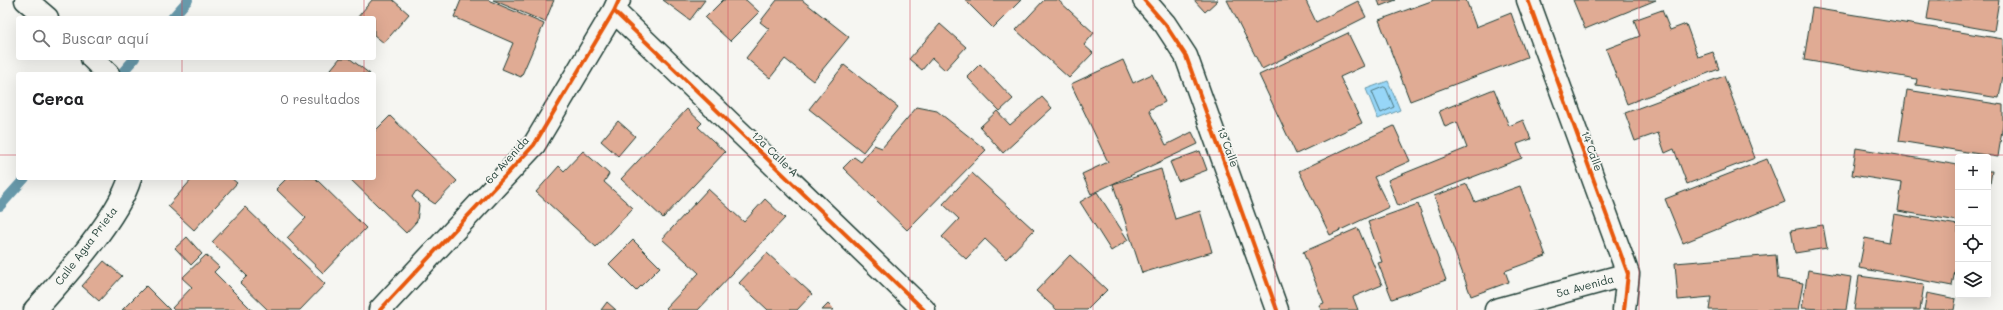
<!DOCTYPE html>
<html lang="es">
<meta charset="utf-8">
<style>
:root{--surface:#fff;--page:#f2f2f2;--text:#202124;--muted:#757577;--line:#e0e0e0}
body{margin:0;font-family:Mali,sans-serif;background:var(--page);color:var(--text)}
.controls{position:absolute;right:12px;bottom:12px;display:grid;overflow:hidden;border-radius:4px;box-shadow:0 4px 16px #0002}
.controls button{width:36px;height:36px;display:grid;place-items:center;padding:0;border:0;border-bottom:1px solid var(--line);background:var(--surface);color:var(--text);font:20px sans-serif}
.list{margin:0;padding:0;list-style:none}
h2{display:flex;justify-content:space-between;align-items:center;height:52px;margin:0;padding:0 16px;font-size:17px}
h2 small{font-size:13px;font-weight:400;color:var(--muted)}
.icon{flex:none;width:22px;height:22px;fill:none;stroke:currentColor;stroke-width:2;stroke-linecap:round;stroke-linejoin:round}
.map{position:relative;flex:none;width:2003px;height:310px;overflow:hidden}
.search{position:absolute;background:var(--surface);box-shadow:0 4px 16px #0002;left:16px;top:16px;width:360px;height:44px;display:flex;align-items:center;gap:10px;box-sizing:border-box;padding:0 14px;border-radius:4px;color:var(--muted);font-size:15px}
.panel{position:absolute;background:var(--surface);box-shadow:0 4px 16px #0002;left:16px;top:72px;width:360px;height:108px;border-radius:4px}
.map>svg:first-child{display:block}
.water{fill:#97d6f8;stroke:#6799aa}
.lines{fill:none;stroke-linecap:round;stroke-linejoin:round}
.shore{stroke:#4f7a82;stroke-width:1}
.stream{stroke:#6799aa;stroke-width:10}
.building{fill:#e0ab94;stroke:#1f3d34}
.minor-casing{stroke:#1f3d34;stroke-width:25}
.minor{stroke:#f6f6f2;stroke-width:22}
.cycleway-casing{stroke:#f6f6f2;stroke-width:6}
.cycleway{stroke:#e8590c;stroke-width:4}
.grid{fill:none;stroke:#d1495b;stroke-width:1;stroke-opacity:0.55}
.labels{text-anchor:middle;stroke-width:3.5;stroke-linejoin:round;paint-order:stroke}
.street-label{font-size:11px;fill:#1f3d34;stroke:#f6f6f2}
</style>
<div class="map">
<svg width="2003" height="310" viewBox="0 0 2003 310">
<rect width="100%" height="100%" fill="#f6f6f2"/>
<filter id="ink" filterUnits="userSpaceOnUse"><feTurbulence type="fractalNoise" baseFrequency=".025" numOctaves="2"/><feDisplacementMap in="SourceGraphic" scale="8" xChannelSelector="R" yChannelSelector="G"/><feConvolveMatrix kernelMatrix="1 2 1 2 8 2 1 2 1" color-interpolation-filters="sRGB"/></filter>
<g filter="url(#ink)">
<path class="water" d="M1388,81L1400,110L1378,119L1366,89Z"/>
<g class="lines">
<path class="shore" d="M1384,87L1386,88L1394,107L1381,113L1372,92Z"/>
<path class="stream" d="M172,18L188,0
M121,74L135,58
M0,206L25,178"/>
</g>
<path class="building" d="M372,0H393L409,14L384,43L374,35V18H357Z
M461,0H488L544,24L521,77L502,69L513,43L454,17Z
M493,0H554L545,22Z
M663,0H705L690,20Z
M723,0H746L759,12L730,41L705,18Z
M777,0H802L849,37L813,81L785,59L770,78L746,58L769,29L760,22Z
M965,0H1021L993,28Z
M1044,0H1058L1094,33L1084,45L1093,53L1069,78L1016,30Z
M1194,0H1218L1205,12Z
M1227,0H1308L1306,1L1316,22L1358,1L1366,17L1262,69Z
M1378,0H1396L1380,6Z
M1434,0H1466L1476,27L1511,13L1527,57L1410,101L1379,20Z
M1573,0H1656L1585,29Z
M1930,0H1999L1994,31L1927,19Z
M1812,8L2003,39V76L1999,98L1916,85L1917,79L1804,60Z
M1662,10L1670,30L1686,24L1698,57L1713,52L1719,69L1627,104L1606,49L1640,36L1634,20Z
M940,24L966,47L945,70L932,58L922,70L909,59Z
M1348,33L1364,66L1340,77L1362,123L1296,154L1259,75Z
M340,58H349L370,74H327Z
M1123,60L1133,83L1152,74L1165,102L1149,110L1166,145L1192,132L1198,144L1091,194L1082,174L1108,162L1071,84Z
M980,64L1013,99L1000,111L967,77Z
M844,65L898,107L863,152L809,109Z
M1724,76L1755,158L1687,184L1674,149L1665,153L1658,133L1635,141L1625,113Z
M1494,89L1509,126L1523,120L1531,139L1517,144L1522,158L1398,206L1388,180L1467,148L1457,122L1445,127L1439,111Z
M1907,90L2003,105V123L1998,157L1899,141Z
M1042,97L1052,108L1003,153L980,127L997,111L1010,125Z
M917,107L937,111L986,150L907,230L843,168L854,157L861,162L874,145L882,148Z
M687,109L702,123L698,127L725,152L663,218L621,179Z
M390,116L457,181L435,204L416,191L412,197L419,205L417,221L406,233L349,178H374V132Z
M618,121L635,136L618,156L601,141Z
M1394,126L1410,161L1374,177L1389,207L1330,235L1299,171Z
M1856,148L1958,165V221L1898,211L1902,183L1852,175Z
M583,151L609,174L604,182L633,208L596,247L536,192L559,166L564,171Z
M1200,151L1207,170L1178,181L1170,162Z
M1767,159L1785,202L1683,243L1665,199Z
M1161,169L1175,219L1200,211L1212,252L1142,273L1113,184Z
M1988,171H1992L1988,197Z
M972,173L1034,230L1006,259L985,239L966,259L942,237L959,219L943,204Z
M193,178H231L237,183L194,230L168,206Z
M287,178H315L366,228L323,273L287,238L306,218L276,189Z
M1467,184L1475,202L1520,186L1546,256L1505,271L1509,282L1471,296L1434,196Z
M708,189L744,222L765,199L785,218L698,310H668L666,308L699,273L662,239Z
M1097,192L1128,240L1111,251L1080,202Z
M1418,204L1446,280L1392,299L1378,263L1382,262L1368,222Z
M245,207L325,284L300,310H268L240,283L247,276L212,242Z
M1894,214L1958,225V256L1952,286L1859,268L1865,238L1889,243Z
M1823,225L1827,248L1795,253L1791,230Z
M1358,228L1382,285L1353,297L1358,310H1321L1319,305L1324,303L1303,252Z
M187,237L202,254L191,265L175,248Z
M633,240L660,267L636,291L609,264Z
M767,253L812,294L797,310H768L739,283Z
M206,255L219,267L214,272L252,310H174L172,308L192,287L182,278Z
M1070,255L1107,290L1087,310H1057L1036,291Z
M1776,255L1778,279L1803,283L1798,310H1709L1711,297L1678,300L1675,263Z
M104,261L122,276L99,301L82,286Z
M1808,270L1851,277L1846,310L1802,308Z
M1859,276L1924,285L1920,310H1854Z
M146,286L170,310H122Z
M1927,293L1956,299L1954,310H1924Z
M607,302L616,310H601Z
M828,304L834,310H822Z"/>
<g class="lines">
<defs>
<path id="minor" d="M26,0L47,18
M1144,0L1165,24L1186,56L1277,310
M1528,0L1628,274L1624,310
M614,11L924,310
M92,58L108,74
M35,310C63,279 119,217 130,178
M380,310L534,145L614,11L619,0
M1496,310L1628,274"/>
</defs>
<use href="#minor" class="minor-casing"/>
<use href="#minor" class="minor"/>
<defs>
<path id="cycleway" d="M1144,0L1165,24L1186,56L1277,310
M1528,0L1628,274L1624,310
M614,11L924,310
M380,310L534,145L614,11L619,0"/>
</defs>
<use href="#cycleway" class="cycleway-casing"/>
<use href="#cycleway" class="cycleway"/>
</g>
</g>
<path class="grid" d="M182,0V18M364,0V18M546,0V310M728,0V310M910,0V310M1093,0V310M1275,0V310M1457,0V310M1639,0V310M1821,0V310M182,58V74M364,58V74M0,155H18M374,155H2003M182,178V310M364,178V310"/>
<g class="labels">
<g class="street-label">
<text transform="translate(1228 147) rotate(70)" y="4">13 Calle</text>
<text transform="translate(1592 151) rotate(70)" y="4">14 Calle</text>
<text transform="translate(775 154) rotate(44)" y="4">12a Calle A</text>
<text transform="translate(507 160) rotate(-48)" y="4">6a Avenida</text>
<text transform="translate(86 246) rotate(-53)" y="4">Calle Agua Prieta</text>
<text transform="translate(1585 286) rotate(-15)" y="4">5a Avenida</text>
</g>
</g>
</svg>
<div class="controls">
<button>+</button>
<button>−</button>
<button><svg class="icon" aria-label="locate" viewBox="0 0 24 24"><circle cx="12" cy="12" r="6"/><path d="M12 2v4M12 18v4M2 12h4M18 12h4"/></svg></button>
<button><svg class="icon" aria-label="layers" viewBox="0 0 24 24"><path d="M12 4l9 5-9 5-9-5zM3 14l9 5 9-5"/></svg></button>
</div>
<div class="search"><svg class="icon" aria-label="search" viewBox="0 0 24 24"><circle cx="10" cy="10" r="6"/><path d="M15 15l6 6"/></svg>Buscar aquí</div>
<section class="panel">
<h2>Cerca<small>0 resultados</small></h2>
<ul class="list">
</ul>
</section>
</div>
